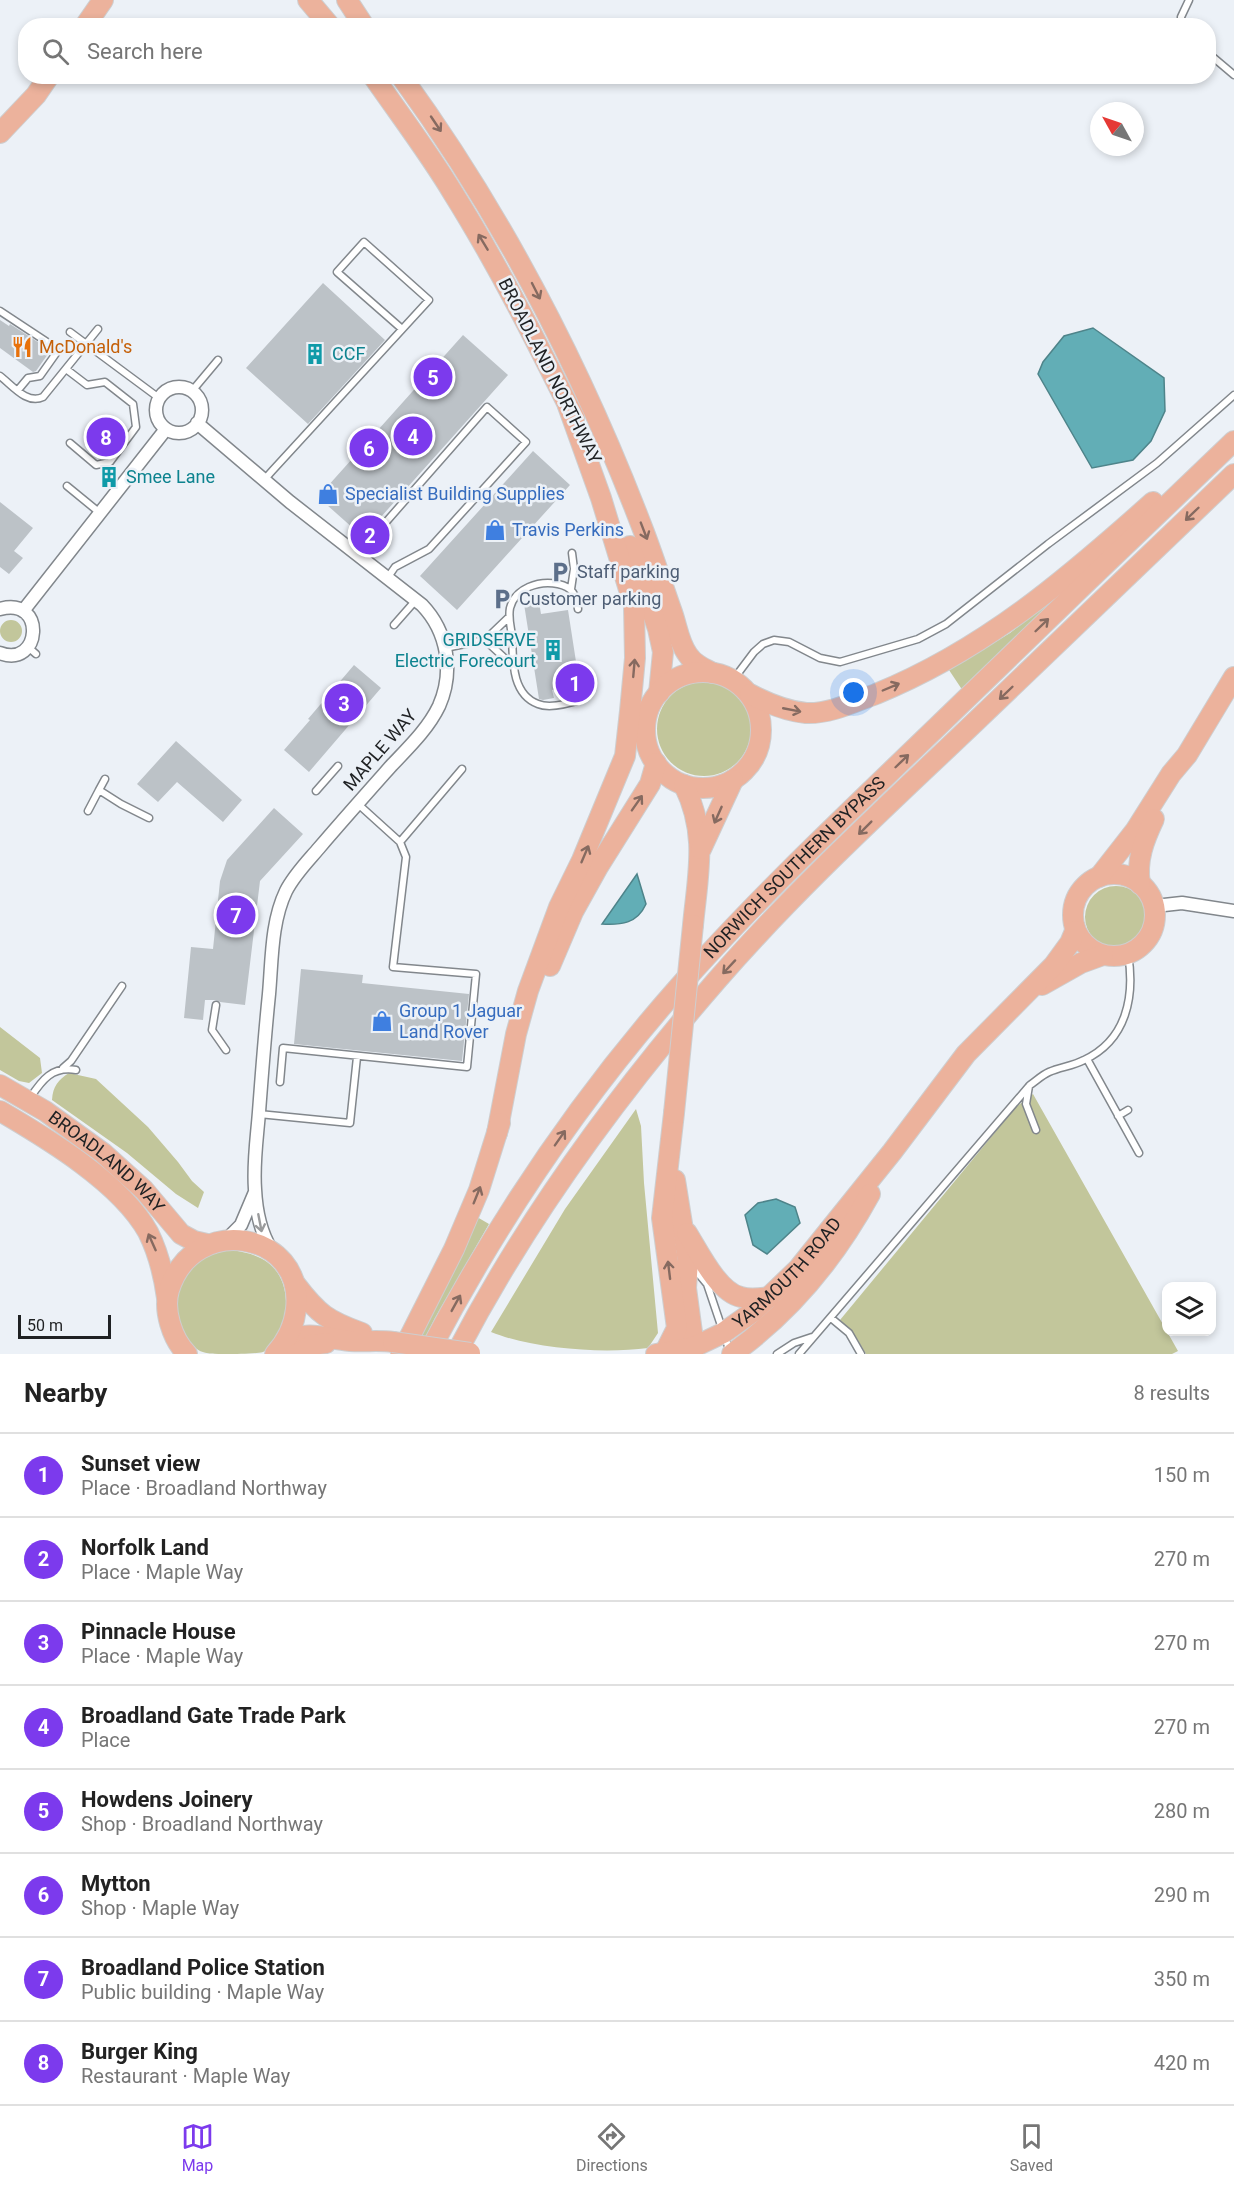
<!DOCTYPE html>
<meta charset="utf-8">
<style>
:root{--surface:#fff;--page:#f6f6f6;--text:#222;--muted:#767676;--line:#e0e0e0;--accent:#7c3aed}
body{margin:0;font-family:Roboto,sans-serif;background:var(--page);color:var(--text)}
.controls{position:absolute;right:18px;bottom:18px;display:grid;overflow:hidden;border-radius:12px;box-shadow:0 3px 9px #0003}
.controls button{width:54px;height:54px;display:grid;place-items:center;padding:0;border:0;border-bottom:2px solid var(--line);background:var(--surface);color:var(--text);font:30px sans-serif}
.compass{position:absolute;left:1090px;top:102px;width:54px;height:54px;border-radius:50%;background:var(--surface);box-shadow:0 3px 9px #0003;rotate:310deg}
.scale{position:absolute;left:18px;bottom:15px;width:93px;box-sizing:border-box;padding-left:6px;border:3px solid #1f2123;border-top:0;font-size:16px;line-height:21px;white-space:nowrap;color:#1f2123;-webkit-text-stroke:4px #ecf1f7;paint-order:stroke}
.you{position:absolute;left:854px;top:693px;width:21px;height:21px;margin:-15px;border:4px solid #fff;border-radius:50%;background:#1a73e8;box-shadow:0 0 0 9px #1a73e833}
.badge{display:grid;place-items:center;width:39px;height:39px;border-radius:50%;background:var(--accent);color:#fff;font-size:20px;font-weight:700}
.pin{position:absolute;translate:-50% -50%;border:3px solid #fff;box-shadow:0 2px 6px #0006}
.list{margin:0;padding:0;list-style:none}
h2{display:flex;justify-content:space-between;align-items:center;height:78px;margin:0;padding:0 24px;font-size:26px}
h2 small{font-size:20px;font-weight:400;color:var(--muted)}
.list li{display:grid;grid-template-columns:39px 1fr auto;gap:18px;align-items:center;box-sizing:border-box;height:84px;padding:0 24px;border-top:2px solid var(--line)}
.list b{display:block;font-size:22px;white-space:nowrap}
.list p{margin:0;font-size:20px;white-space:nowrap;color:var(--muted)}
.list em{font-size:20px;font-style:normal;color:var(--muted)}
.icon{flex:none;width:33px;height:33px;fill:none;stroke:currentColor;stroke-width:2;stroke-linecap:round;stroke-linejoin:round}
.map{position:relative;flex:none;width:1234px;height:1354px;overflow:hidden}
.search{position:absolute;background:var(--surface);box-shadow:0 3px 9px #0003;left:18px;right:18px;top:18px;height:66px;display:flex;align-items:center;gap:15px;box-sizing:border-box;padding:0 21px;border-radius:24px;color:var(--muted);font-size:22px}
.sheet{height:750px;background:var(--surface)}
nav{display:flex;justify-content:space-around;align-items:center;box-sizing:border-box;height:84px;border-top:2px solid var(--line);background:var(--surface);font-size:16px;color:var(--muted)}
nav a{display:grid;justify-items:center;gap:3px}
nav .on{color:var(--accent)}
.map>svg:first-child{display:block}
.green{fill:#c2c69b}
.water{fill:#62aeb6;stroke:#4e848a;stroke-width:1.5}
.building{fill:#bcc2c7}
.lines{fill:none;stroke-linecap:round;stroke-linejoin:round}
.service-casing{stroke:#82878c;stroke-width:9}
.minor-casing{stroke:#82878c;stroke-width:15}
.trunk-casing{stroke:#cececf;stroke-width:22}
.service{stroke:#fff;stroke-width:6}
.minor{stroke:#fff;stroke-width:12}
.trunk{stroke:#ecb29c;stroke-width:20}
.trunk-bridge-casing{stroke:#cececf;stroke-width:22;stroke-linecap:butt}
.trunk-bridge{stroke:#ecb29c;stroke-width:20}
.oneway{stroke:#866a60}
.oneway2{stroke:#9a9b9c}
.labels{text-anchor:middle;stroke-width:5;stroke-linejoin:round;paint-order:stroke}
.food-label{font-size:18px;fill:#c56008;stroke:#ecf1f7;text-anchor:start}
.culture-label{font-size:18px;fill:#0d838f;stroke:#ecf1f7;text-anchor:start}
.street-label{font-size:18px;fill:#1f2123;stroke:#ecf1f7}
.shop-label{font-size:18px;fill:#366cbe;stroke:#ecf1f7;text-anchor:start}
.service-label{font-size:18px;fill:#4e5e75;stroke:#ecf1f7;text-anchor:start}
</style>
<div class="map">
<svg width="1234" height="1354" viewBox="0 0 1234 1354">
<rect width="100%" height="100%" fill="#ecf1f7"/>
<path class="green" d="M1096,562L963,691L949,670L1010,633L1045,606Z
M0 631a11 11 0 1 1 22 0a11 11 0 1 1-22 0Z
M657 729a47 47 0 1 1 94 0a47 47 0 1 1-94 0Z
M1085 917a31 31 0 1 1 62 0a31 31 0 1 1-62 0Z
M0,1027L40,1058L42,1073L29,1083L19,1081L0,1070Z
M69,1073L96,1079L148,1127L178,1162L192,1181L204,1192L198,1208L176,1194L127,1153L52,1100C53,1086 58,1080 69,1073Z
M1033,1094L1178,1351L1172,1354H866L856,1337L840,1320L1016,1107Z
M636,1109L641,1126L644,1183L658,1333L648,1348C603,1354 533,1349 491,1332L565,1209Z
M477,1217L489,1224L435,1318L417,1354H409Z
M229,1250C262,1253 284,1266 286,1301C287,1320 287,1320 277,1335C273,1342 270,1349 263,1352C254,1354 237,1354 227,1354C201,1354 197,1354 183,1331C170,1309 178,1280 196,1264C205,1255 217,1253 229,1250Z"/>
<path class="water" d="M1093,328L1164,378L1165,411L1151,441L1133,460L1092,468L1038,374L1043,362L1064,336Z
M637,874L646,904C637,924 621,925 602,924Z
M776,1199L795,1207L800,1223L767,1254L753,1245L745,1215L758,1203Z"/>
<path class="building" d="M323,283L385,340L308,424L246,368Z
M0,320L9,326L10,324L44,346L42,349L48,354L36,371L33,372L0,348Z
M463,335L508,375L363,537L318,497Z
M109,416L125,429L103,457L87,445Z
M533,451L570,485L457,610L420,576Z
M0,502L33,528L14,551L23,558L9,574L0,567Z
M539,602L541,614L568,610L579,681V685L552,690L554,698L543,700L539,699L524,604Z
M354,665L381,688L309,772L284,750L310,720L308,719Z
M176,741L242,800L223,822L177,782L158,802L137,784Z
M274,808L303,834L260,881L245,1005L220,1002L216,1000H205L203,1020L184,1018L191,947L213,949L220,881L227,860Z
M301,969L363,975L362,983L469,994L462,1061L294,1044Z"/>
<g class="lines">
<defs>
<path id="service" d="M1181,26V17L1189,0
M1208,53L1234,75
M0,311L50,344L57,352L40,376L28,378L18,390
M70,332L159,398
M66,369L87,385L105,382L133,404L136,427L110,462L96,465L70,443
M0,376C12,385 27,405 43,397L98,329
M192,391L218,360
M264,480L272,471L429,300L364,242L337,272L402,329
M67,486L100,513
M362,558L380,536L386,522L487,407L526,442L429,549L395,567L388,577
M571,589L574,569L572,553
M578,609C576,595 573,587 558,584C539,580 515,588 510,608C508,618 511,627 512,636C513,659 511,694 538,704C550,709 571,703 583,699L589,685
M394,625L416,600
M485,640L512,665
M28,647L36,654
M445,648L485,640L509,617
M733,680L754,652L763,644L774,640L789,642L820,658L840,662L918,639L946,624L1048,544L1157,463L1234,395
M585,696L584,683L588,674
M105,779L99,790L121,804L149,818
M316,791L338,766
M88,811L99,790
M400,842L462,769
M216,1005L212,1030L226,1050
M1087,1059L1139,1153
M63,1068L71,1061L122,986
M280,1082L283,1048L467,1067L476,974L393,967L406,857L400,842L358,804
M1029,1086L1026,1104L1036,1130
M30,1098C42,1080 52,1066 76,1070
M259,1114L350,1123L357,1057
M1118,1116L1128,1110
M692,1266L707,1284L730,1352
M831,1318L849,1333L861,1354
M777,1354L794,1343L812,1337
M799,1354L1030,1085C1036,1081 1042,1075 1049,1072C1060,1067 1073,1066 1084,1060C1127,1040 1135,996 1128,954"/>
<path id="minor" d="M156 410a23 23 0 1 1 46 0a23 23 0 1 1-46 0Z
M197,423L290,502L422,605C448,632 454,672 439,706C428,729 408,748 391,766C367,793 342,821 319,848C307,862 294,875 286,891C271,922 272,961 269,994C265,1033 262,1072 259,1112C257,1138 253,1163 255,1189C256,1210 260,1231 271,1249
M0,609C47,596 41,669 0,653
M23,611L166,429
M1155,906L1182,903L1234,911
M226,1240L241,1225L255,1192"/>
<g id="trunk">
<path d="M308,0L330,26"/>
<path d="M347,0L364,26"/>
<path d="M85,26L103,0"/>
<path d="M373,76C400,115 429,153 453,193C498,265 536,341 574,417"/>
<path d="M401,76C502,215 581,367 642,527C653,555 662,584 672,612C677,626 679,643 688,655C694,664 703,668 713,673"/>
<path d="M0,133L36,95L49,76"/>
<path d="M630,546L658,629L663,652L659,693"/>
<circle cx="703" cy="730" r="58"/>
<path d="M750,694C767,703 786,711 806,713C830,714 854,702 876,694C984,650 1067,579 1153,502"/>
<path d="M684,785C708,834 698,873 693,925"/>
<path d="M701,849L733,780"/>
<circle cx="1114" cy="915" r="41"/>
<path d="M1099,877L1135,831L1171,774L1187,755L1234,677"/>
<path d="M1140,884C1136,860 1144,840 1154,819"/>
<path d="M550,966L573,912L598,867L650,784L656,763"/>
<path d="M1042,985L1081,963L1103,955"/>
<path id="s1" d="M0,1085L45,1111L103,1153L144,1190L181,1234L194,1241L207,1244"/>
<path d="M0,1111C48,1139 121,1183 148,1232C158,1252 164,1276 167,1298"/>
<path d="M497,1133L516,1034L528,991L559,907L582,860L625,756L630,711L635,658L634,606L601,498L568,406"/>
<path d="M675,1180L688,1261L686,1288L694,1347L692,1354"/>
<path d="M687,1233C699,1252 718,1292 741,1297C751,1300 760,1298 770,1297"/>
<path d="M296,1285C318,1314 328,1321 362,1333"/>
<path d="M285,1342C311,1329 325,1339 350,1341C365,1342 379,1340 393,1342"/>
<path d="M665,1352L677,1328L662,1218L674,1113"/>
<path d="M187,1354C172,1339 163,1310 169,1290C193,1212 305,1231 296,1309C294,1327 287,1341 275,1354"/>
<path d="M297,1354L312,1345L326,1343"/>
<path d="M401,1354L454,1249L479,1190L500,1123"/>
<path id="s2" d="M428,1354C496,1224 580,1099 677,989C758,897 849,812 937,727C1036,631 1134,536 1234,441"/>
<path d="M456,1354C526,1219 617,1095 717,980C796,889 886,807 973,724C1060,641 1147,557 1234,474"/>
<path id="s3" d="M656,1354L694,1347L723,1333L754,1311L798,1269L892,1152L966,1054L1054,965L1070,943L1075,931"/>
<path d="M732,1354C791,1312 835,1258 870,1194"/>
</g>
</defs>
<use href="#service" class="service-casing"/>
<use href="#minor" class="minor-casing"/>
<use href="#trunk" class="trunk-casing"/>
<use href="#service" class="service"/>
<use href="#minor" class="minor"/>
<use href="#trunk" class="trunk"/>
<defs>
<path id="trunk-bridge" d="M674,1113L693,925
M393,1342L470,1353"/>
</defs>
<use href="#trunk-bridge" class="trunk-bridge-casing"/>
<use href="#trunk-bridge" class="trunk-bridge"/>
</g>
<defs><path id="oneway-shaft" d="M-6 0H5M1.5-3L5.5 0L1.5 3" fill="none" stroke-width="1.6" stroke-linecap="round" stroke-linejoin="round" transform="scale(1.5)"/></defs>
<g class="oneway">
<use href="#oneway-shaft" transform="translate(436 124) rotate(56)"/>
<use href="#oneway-shaft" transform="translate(483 242) rotate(-121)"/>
<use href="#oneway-shaft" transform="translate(536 291) rotate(63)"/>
<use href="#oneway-shaft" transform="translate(1192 514) rotate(136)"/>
<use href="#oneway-shaft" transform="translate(644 531) rotate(69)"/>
<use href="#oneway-shaft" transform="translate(1042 625) rotate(-44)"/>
<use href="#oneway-shaft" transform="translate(634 668) rotate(-85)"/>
<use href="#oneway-shaft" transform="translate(891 687) rotate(-23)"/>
<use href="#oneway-shaft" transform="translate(1006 693) rotate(136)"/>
<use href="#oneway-shaft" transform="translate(792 710) rotate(11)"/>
<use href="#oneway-shaft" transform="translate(902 761) rotate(-44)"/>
<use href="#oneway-shaft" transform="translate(637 803) rotate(-55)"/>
<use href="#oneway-shaft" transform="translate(718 815) rotate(114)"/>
<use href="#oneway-shaft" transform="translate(865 828) rotate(135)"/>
<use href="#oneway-shaft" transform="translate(585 854) rotate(-67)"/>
<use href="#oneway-shaft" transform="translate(729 967) rotate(133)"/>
<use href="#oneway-shaft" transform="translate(560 1138) rotate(-55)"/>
<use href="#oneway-shaft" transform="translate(477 1195) rotate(-68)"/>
<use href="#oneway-shaft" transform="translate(152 1242) rotate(-114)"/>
<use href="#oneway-shaft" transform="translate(669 1270) rotate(-97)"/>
<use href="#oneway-shaft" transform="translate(456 1303) rotate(-61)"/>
</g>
<use class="oneway2" href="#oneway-shaft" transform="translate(260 1223) rotate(79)"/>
<defs>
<symbol id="restaurant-bare" viewBox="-9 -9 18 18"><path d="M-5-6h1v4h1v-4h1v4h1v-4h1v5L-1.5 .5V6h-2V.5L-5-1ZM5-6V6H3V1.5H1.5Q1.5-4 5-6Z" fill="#e8710a" stroke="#ecf1f7" stroke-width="2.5" paint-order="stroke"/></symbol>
<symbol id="building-bare" viewBox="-9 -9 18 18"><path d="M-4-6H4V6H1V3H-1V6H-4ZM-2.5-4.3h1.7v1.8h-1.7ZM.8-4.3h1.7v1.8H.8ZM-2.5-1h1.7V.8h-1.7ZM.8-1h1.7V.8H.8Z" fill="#0f9aa8" stroke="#ecf1f7" stroke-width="2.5" paint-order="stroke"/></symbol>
<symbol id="shop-bare" viewBox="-9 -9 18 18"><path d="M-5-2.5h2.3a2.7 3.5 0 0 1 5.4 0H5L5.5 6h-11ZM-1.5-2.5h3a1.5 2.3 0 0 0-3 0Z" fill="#3f7fe0" stroke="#ecf1f7" stroke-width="2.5" paint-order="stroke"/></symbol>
<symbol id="parking-bare" viewBox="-9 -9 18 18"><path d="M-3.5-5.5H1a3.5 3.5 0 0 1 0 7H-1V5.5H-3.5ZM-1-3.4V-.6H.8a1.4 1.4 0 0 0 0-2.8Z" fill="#5c6f8a" stroke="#ecf1f7" stroke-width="2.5" paint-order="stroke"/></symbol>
</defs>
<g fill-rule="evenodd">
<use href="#restaurant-bare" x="7" y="332" width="30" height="30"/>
<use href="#building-bare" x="300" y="339" width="30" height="30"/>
<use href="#building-bare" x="94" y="462" width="30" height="30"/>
<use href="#shop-bare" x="313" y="479" width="30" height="30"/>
<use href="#shop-bare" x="480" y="515" width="30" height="30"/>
<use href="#parking-bare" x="545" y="557" width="30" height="30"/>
<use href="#parking-bare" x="487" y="584" width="30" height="30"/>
<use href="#building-bare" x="538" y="635" width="30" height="30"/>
<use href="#shop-bare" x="367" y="1006" width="30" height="30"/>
</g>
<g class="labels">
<g class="food-label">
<text x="39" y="353">McDonald's</text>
</g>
<g class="culture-label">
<text x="332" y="360">CCF</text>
<text x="126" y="483">Smee Lane</text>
<text x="536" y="646" text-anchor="end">GRIDSERVE<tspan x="536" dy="21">Electric Forecourt</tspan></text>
</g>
<g class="street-label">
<text transform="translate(550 371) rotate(63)" y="6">BROADLAND NORTHWAY</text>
<text transform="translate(380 750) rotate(-49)" y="6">MAPLE WAY</text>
<text dy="6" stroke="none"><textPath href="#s2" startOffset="612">NORWICH SOUTHERN BYPASS</textPath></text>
<text dy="6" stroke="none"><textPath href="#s1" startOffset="132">BROADLAND WAY</textPath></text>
<text dy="6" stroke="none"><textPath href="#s3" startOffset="159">YARMOUTH ROAD</textPath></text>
</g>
<g class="shop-label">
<text x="345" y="500">Specialist Building Supplies</text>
<text x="512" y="536">Travis Perkins</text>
<text x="399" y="1017">Group 1 Jaguar<tspan x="399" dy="21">Land Rover</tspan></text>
</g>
<g class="service-label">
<text x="577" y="578">Staff parking</text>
<text x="519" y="605">Customer parking</text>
</g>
</g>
</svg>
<div class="controls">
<button><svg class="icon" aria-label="layers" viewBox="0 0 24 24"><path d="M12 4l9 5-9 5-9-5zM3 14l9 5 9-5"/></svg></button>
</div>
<svg class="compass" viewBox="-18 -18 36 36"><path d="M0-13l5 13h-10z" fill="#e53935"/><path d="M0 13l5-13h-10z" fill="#767676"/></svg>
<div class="scale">50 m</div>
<div class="you"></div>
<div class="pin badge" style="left:575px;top:683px">1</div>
<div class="pin badge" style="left:370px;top:535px">2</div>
<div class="pin badge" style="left:344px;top:703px">3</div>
<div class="pin badge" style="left:413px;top:436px">4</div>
<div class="pin badge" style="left:433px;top:377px">5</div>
<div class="pin badge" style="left:369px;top:448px">6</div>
<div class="pin badge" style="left:236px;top:915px">7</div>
<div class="pin badge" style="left:106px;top:437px">8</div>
<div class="search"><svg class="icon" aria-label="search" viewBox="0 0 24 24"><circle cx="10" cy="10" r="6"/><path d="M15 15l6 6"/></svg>Search here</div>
</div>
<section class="sheet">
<h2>Nearby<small>8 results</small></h2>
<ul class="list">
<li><span class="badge">1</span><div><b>Sunset view</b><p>Place · Broadland Northway</p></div><em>150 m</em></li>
<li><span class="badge">2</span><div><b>Norfolk Land</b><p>Place · Maple Way</p></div><em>270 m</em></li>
<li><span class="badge">3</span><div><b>Pinnacle House</b><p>Place · Maple Way</p></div><em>270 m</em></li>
<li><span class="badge">4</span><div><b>Broadland Gate Trade Park</b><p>Place</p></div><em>270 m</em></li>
<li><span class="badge">5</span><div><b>Howdens Joinery</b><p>Shop · Broadland Northway</p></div><em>280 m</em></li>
<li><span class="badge">6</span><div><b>Mytton</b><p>Shop · Maple Way</p></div><em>290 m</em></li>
<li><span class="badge">7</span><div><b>Broadland Police Station</b><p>Public building · Maple Way</p></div><em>350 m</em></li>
<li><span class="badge">8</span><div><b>Burger King</b><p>Restaurant · Maple Way</p></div><em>420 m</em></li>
</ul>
</section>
<nav>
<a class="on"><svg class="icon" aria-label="map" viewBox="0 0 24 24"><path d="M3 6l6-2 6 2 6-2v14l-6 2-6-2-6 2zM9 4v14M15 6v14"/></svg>Map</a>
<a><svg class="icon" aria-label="directions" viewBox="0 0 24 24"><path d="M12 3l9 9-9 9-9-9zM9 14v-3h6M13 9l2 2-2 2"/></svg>Directions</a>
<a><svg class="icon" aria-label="saved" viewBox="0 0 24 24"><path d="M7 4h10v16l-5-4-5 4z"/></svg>Saved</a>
</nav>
